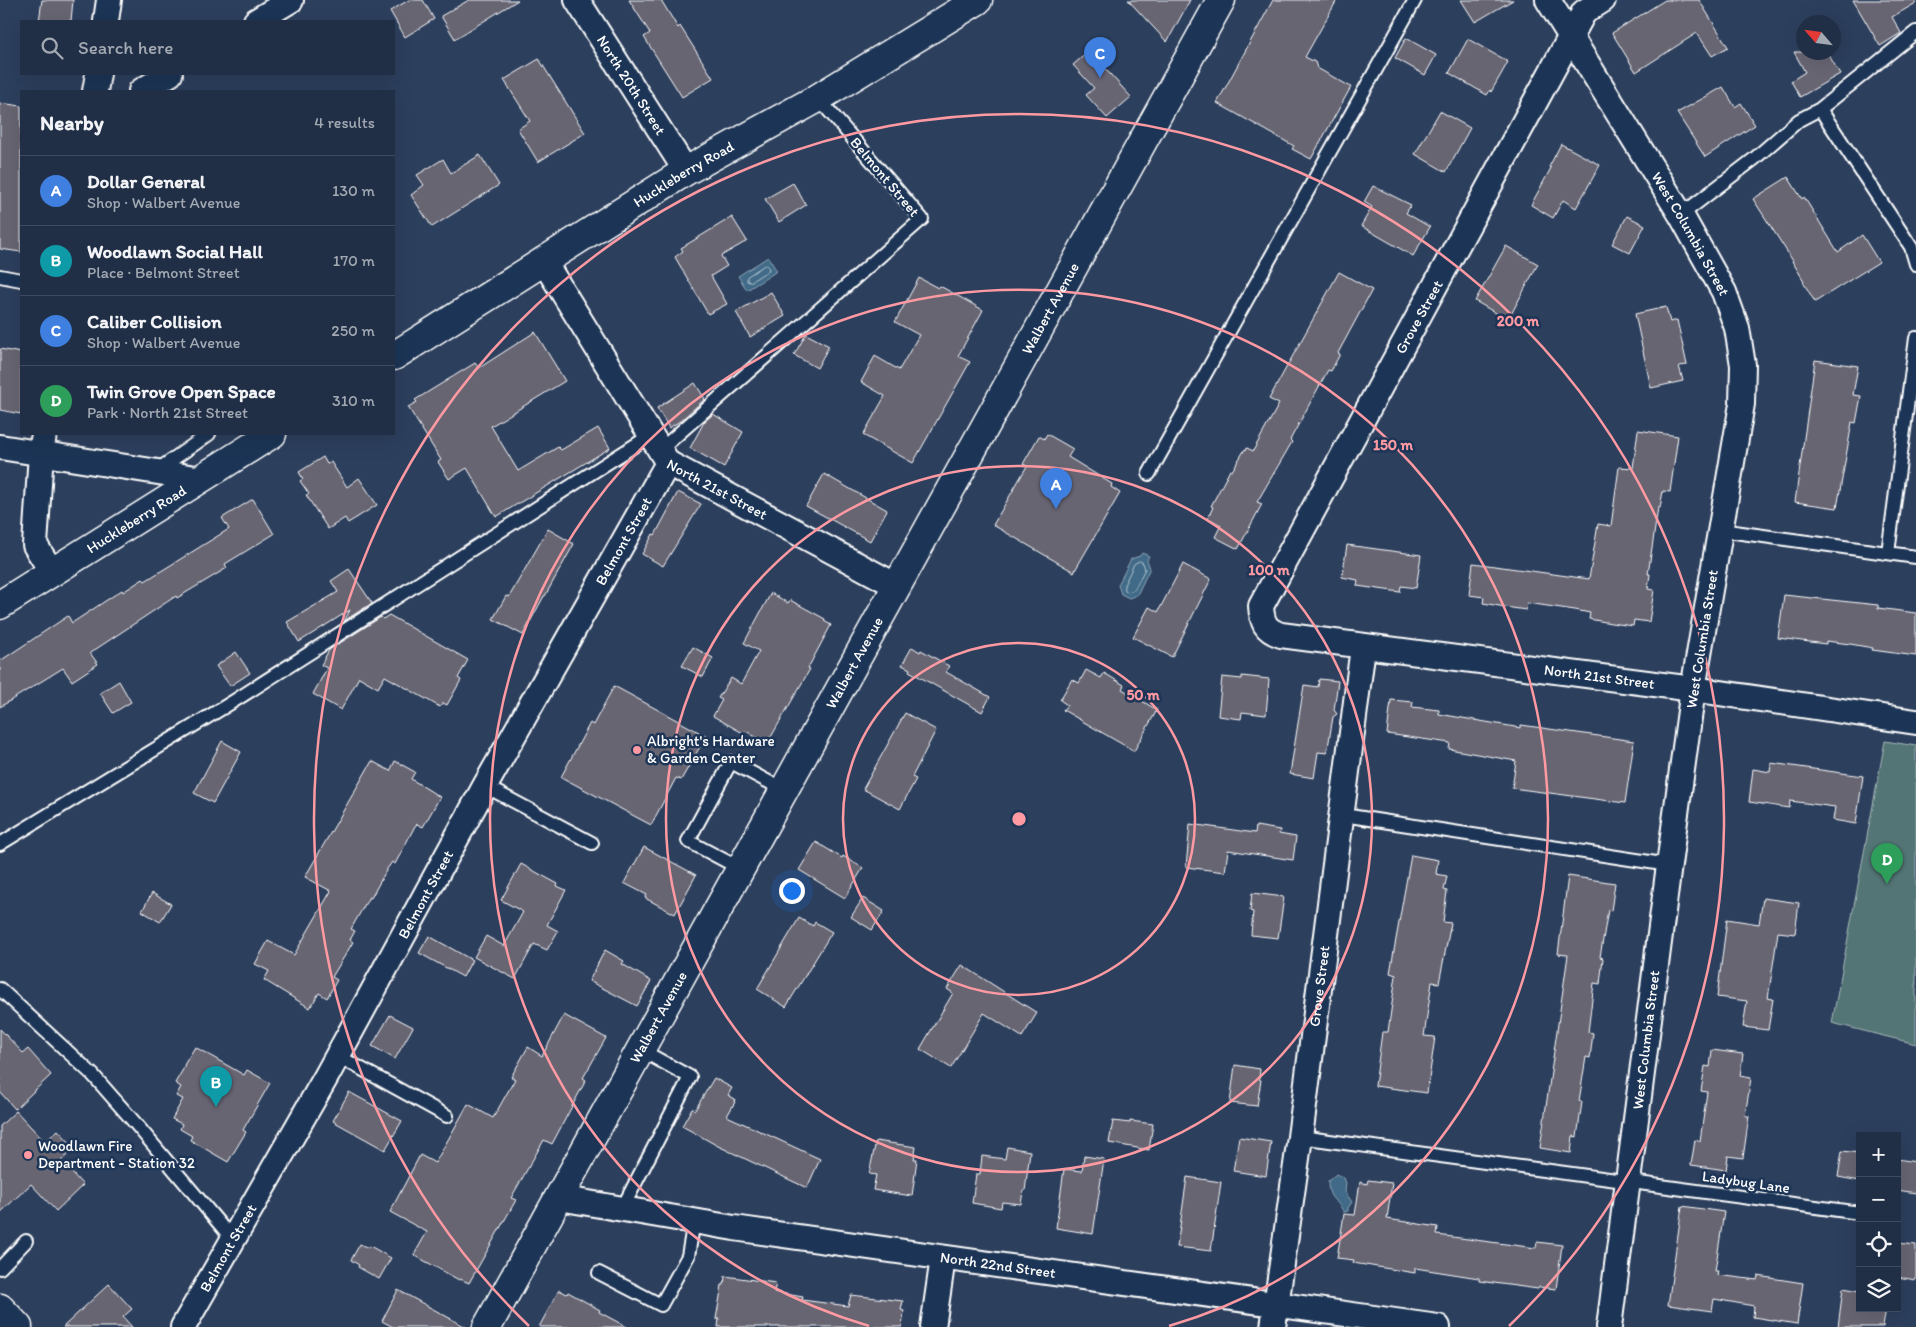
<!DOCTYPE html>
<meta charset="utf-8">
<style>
:root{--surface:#212f46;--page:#29374d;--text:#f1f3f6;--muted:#a2a9b3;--line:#3e4a5f;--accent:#8bbbb9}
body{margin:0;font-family:Itim,sans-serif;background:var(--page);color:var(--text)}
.controls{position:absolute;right:15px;bottom:15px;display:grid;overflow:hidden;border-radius:0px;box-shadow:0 5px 20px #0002}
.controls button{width:45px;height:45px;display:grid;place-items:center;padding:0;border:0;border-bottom:1px solid var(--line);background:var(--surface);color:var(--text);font:25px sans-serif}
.compass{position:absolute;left:1796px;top:15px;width:45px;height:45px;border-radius:50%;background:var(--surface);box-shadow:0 5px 20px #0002;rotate:298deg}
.you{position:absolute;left:791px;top:890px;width:18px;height:18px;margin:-12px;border:4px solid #fff;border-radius:50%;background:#1a73e8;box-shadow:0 0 0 8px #1a73e833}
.badge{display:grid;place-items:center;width:32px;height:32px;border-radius:50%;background:var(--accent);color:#fff;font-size:16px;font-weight:700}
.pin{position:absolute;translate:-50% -41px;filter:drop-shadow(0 1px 2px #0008)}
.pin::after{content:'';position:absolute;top:26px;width:18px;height:15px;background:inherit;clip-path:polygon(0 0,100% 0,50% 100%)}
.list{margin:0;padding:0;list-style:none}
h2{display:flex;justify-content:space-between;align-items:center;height:65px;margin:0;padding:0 20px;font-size:21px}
h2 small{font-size:16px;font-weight:400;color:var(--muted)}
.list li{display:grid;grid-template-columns:32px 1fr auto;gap:15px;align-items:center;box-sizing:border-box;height:70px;padding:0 20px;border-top:1px solid var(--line)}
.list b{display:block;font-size:19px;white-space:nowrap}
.list p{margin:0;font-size:16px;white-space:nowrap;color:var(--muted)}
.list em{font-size:16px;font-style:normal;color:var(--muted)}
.icon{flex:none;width:28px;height:28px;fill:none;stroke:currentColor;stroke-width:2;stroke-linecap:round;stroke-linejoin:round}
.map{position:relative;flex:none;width:1916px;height:1327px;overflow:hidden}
.search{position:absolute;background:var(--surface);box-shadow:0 5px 20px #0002;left:20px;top:20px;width:375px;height:55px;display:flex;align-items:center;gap:12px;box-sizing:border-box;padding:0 18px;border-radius:0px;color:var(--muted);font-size:19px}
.panel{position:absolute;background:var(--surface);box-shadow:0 5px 20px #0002;left:20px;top:90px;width:375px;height:345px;border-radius:0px}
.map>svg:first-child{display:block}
.green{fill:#537575;stroke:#a9baba}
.water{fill:#416b87;stroke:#8da6b7}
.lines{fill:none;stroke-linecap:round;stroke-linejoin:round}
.shore{stroke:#b3c4cf;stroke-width:1}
.building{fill:#686573;stroke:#fff}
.lane-casing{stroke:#fff;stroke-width:16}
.street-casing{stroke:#fff;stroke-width:28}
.secondary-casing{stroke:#fff;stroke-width:31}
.lane{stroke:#1d3557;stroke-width:12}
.street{stroke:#1d3557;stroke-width:24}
.secondary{stroke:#1d3557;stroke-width:28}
.ring{fill:none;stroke:#ff9aa2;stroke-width:2.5}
.poi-dot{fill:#ff9aa2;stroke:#1d3557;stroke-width:2}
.labels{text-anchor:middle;stroke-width:5;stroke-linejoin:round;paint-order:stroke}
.street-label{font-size:15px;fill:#fff;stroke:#1d3557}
.poi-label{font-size:15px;fill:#fff;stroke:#1d3557;text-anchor:start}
.centre{fill:#ff9aa2;stroke:#1d3557;stroke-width:2.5}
.ring-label{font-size:15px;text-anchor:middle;font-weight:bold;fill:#ff9aa2;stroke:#1d3557;stroke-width:5;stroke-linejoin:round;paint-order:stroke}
</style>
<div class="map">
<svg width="1916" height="1327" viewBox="0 0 1916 1327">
<rect width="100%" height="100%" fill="#2c3f5d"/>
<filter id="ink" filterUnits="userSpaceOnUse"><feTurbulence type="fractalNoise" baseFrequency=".02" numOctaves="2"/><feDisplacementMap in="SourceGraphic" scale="10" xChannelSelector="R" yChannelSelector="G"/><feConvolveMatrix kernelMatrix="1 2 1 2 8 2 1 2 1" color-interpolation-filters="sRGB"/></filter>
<g filter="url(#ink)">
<path class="green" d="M1885,741L1916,746V1044L1832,1023Z"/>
<path class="water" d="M768,257L777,271L747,290L738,276Z
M1142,553L1149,556L1147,560L1150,568L1137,595L1129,598L1121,594L1118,585L1131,559L1140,556Z
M1336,1174L1344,1178L1346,1183L1345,1192L1352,1202L1348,1208V1211L1343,1212C1339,1199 1328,1203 1328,1181Z"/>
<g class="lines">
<path class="shore" d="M765,265L768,266L769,270L750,282L747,281V277Z
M1140,561L1143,563L1145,569L1134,590L1128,592L1125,590L1124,585L1134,564Z"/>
</g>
<path class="building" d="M42,0H73L71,21H39Z
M409,0H423L434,19L405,37L390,11Z
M469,0H518L455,39L441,16Z
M629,0H661L678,28L680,26L713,78L682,97L644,37L650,33Z
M1128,0H1190L1167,42Z
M1273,0H1337L1305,57L1315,62L1317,68L1351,87L1311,159L1292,149L1294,146L1217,103Z
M1461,0H1513L1475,22Z
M1665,0H1699L1728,47L1712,56L1697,33L1636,72L1612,33Z
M1853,0H1916V3L1892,17L1901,33L1880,46Z
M1406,38L1436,55L1425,75L1395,58Z
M1468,39L1508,62L1491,92L1490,90L1487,95L1449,73Z
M1089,51L1131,97L1107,118L1086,95L1094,88L1073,65Z
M1794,52H1827L1840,74L1800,97L1791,81L1805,72Z
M539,59L585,133L538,162L518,129L530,121L504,80Z
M1723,87L1735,107L1741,103L1755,125L1705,157L1677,113Z
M0,103L21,106V252L0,249Z
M1440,111L1470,128L1446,172L1415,154Z
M1561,144L1600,165L1576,208L1563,200L1553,218L1531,205L1551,168L1549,167Z
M480,155L499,185L432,227L411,195L424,185L417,175L443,159L451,173Z
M1788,177L1802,199L1804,197L1838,252L1862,235L1879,262L1815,302L1803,282L1804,281L1792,261H1793L1753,199Z
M793,183L806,205L779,222L765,199Z
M1373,186L1411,205L1406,213L1430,227L1413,256L1361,226L1372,207L1364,202Z
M1627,216L1645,225L1630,253L1612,244Z
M732,217L747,241L721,256L727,266L711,276L727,304L708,314L675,257L683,251L681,248Z
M1506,246L1538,264L1508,320L1475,301Z
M1339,272L1372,290L1338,353L1340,354L1331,371L1328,370L1290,440L1292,442L1257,502L1262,504L1238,549L1215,537L1221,525L1208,518L1213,507L1211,506L1230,470L1232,471L1245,449L1246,450L1247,448L1253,451L1279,404L1269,399Z
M919,278L938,288L940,286L983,310L958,356L970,362L913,463L863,435L885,396L861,382L875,356L899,370L919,335L895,322Z
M771,292L785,316L750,337L736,312Z
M1666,307L1670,322L1677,320L1687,365L1679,366L1683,381L1651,388L1635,314Z
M535,332L565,381L491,426L518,471L558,447L561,450L598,428L610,448L496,517L467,468L449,479L438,462L441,460L408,407L417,402L415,400L462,371L475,363L479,368Z
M806,334L829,346L817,368L794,355Z
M0,349L21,353V414L0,410Z
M1815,360L1858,366L1853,395L1861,396L1856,423L1852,422L1837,508L1795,502Z
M695,383L705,399L680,421L669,428L657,408Z
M713,414L743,432L724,467L690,448L704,422Z
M1638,430L1678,436L1670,492L1663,491L1660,508H1658L1648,574H1650L1648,589L1654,590L1649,622L1634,620L1633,626L1611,623L1589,619L1590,613L1575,610L1527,603L1526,610L1505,607L1483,603L1484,597L1469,595L1473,563L1589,579L1598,524L1611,526L1619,467L1633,468Z
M1047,434L1073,449L1068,457L1112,484L1111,487L1120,493L1074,572L993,525L1027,466L1023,464L1039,436L1044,439Z
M323,457L327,464L331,462L347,487L359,478L377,505L348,523L345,518L328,529L306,495L309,494L300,481L303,479L299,472Z
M824,474L887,510L870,541L806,506Z
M678,492L701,504L663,566L642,554L653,534L655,535Z
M253,499L274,534L225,564L227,568L177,598L176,596L90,653L98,664L72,681L63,668L0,707V661L68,616L72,623L122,590L123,592L143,579L145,581L229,529L222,518Z
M548,529L574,544L545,596H544L523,635L493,619L506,596L509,597Z
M1347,545L1421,555L1416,588L1401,586L1400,592L1357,586L1358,580L1342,577Z
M1183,564L1211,579L1172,657L1133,637L1149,607L1158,612Z
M349,569L372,603L344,621L350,610L299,642L287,622L338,592L331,581Z
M771,593L788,603L790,600L825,619L824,621L831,625L808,668L810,669L767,744L746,731L741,732L713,716L722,700L718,698L731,678L741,684L759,651L744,643Z
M1784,595L1878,605V608L1916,613V656L1872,650L1873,648L1850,644L1826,641V644L1778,638Z
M389,615L468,660L458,678L461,680L447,705L443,703L440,707L385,676L378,688L359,677L341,710L313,694L327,668L321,665L329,650L381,617L383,619Z
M693,647L713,658L703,677L682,666Z
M912,647L920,652L921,650L949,666L946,672L990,697L982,712L909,671L910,669L902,665Z
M236,652L250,673L230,686L216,666Z
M1086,670L1101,678L1104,673L1124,685L1122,689L1157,710L1134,751L1063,710L1067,705L1060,700L1072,679L1079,683Z
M1242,676L1269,679L1266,715L1242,712L1241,719L1218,716L1222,677L1242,679Z
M1319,679L1338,681L1334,710L1337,714L1333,717L1327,753L1318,752L1314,778L1290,774L1304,685L1318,687Z
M119,681L131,702L113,713L100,693Z
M614,686L706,736L681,780L676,778L651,825L561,777L590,723L593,725Z
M1391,700L1413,702L1412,707L1439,710V714L1521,728V725L1634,741L1625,803L1512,788L1516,761L1449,749L1450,743L1387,734Z
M905,713L936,730L912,777L916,779L900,809L863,789Z
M222,741L241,752L213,803L194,793Z
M372,761L390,771L395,761L415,772L411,779L440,797L423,827L417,824L415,826L395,864L392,862L387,869L371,898L369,897L351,929L355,931L350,940L353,942L332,977L337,980L327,998L319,993L310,1008L264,980L269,971L255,964L268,941L294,955L331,891L305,877Z
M1771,763L1863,776L1856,824L1833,820L1835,807L1790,801L1789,808L1749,802L1753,769L1770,772Z
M1190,824L1255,833L1256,826L1280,830L1279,834L1296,837L1293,860L1228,850L1225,872L1186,867Z
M816,842L842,858L843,856L863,868L845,898L799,870Z
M644,847L696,875L675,914L645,898L647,895L624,883Z
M1411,855L1438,860L1436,874L1447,876L1444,890L1447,891L1443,922L1451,923L1439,983L1432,982L1424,1036L1435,1037L1427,1093L1375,1086L1382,1032H1388L1396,975L1390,973Z
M521,864L558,884L557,886L566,890L547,925L558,931L547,950L534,944L515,979L474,957L486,936L504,946L523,912L501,900Z
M1568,876L1615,883L1611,911L1608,910L1600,957L1603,958L1600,984L1594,983L1588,1032L1593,1033L1590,1058L1586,1057L1579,1101L1582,1102L1577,1137L1573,1136L1571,1153L1540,1148L1568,955L1558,954Z
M152,893L171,904L160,922L142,911Z
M1252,893L1284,897L1278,938L1251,935L1253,912L1250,911Z
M863,898L884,911L872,930L851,917Z
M1763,898L1799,903L1795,934L1778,932L1768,998L1773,999L1768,1030L1743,1027L1747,1001L1717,997L1727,919L1759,924Z
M799,918L813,926L815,922L832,932L786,1007L757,989Z
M429,936L472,960L463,977L419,953Z
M605,950L624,961L622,964L651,981L637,1006L589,981Z
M962,965L1037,1013L1022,1037L984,1013L951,1068L920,1049L953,993L947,989Z
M390,1015L413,1027L395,1059L372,1046Z
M564,1015L606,1038L583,1078L586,1080L552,1144L544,1140L511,1198L516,1200L469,1283L460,1279L459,1280L414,1255L427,1232L390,1212L420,1155L435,1163L468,1104L493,1118L515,1079L511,1077L528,1047L542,1056Z
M0,1029L23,1053L28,1049L51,1075L15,1109L0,1092Z
M195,1047L244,1075L247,1070L270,1083L243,1130L246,1132L228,1162L190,1140L192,1136L180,1129L182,1124L172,1119L183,1099L176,1096L181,1087L175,1083L185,1066L184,1065Z
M1712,1050L1743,1054L1740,1076L1751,1078L1745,1116H1749L1743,1158L1728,1156L1726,1170L1691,1165L1695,1140L1700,1141L1707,1092L1701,1091L1705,1066L1710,1067Z
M1235,1065L1260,1069L1259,1079L1261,1080L1257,1106L1230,1103Z
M714,1078L732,1088L728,1095L735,1099L734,1102H735L727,1116L820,1159L807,1188L718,1146L682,1126L692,1108L695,1110Z
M349,1092L402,1121L385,1150L333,1121Z
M16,1111L45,1142L58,1130L75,1148L61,1161L83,1185L56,1211L31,1184L0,1213V1126Z
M1113,1121L1130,1123V1121L1153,1124L1149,1150L1109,1143Z
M1239,1137L1271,1142L1266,1176L1233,1171Z
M876,1141L916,1147L914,1159H917L912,1196L873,1190L876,1175L869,1174Z
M1007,1147L1030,1151L1025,1191H1023L1021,1204L1002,1202L1001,1208L972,1203L976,1174H980L982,1156L1005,1159Z
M1842,1151L1860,1153V1181L1838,1177Z
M1084,1156L1104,1159L1093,1234L1056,1228L1064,1169L1082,1171Z
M1897,1159L1916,1162V1193L1897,1190Z
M1187,1177L1221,1182L1211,1251L1177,1247Z
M1368,1180L1392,1183L1387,1219L1438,1227L1437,1235L1536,1248L1537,1242L1562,1245L1556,1289L1539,1287L1538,1289L1479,1281V1278L1415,1268V1273L1353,1263L1354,1260L1337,1258L1344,1214L1355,1215L1360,1182L1367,1184Z
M1682,1206L1724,1212L1715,1271H1718L1717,1275L1757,1280L1758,1276L1803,1283L1797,1324L1753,1317L1754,1306L1714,1299L1712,1311L1668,1305Z
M1897,1243L1916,1245V1280L1897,1277Z
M360,1244L368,1248L370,1246L391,1258L379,1279L358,1267L359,1265L351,1260Z
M725,1276L776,1283L774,1292L803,1297L802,1300L848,1306L851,1295L903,1301L901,1310L904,1311L902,1327H718L719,1319H716L722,1285H724Z
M109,1284L132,1309L123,1317L132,1327H63Z
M1843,1288L1860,1291V1308H1886L1883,1327H1838Z
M398,1290L466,1327H393L382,1321Z
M559,1290L567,1294L568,1292L600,1310L599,1312L627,1327H539Z"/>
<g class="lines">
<defs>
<path id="lane" d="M1820,109L1911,247L1916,264
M1681,215L1754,159L1799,120L1820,109L1916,32
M0,276L21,280
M660,450L922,219L818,98
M156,471L209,434
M1149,474L1415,0
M1720,530L1916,557
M1888,553L1916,338
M485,786L592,843
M1343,815L1669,865
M0,844L234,701L651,435
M741,869L688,841L731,762L784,790
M0,989L93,1075L135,1123L233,1240
M338,1056L447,1116
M1300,1137L1860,1213
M622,1209L690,1077L641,1050
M0,1268L26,1241
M599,1273L661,1305L688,1256L694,1221"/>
<g id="street">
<path id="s1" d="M577,0L686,171"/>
<path id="s2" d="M1548,0L1681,215L1724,292L1737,328L1743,365L1742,404L1693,689L1669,865L1609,1327"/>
<path id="s3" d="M1603,0L1584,12L1261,606C1262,622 1265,630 1281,635L1693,689L1916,722"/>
<path d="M106,21L109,0"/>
<path d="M256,21L291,0"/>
<path d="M95,91L98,74"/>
<path d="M141,91L170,74"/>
<path id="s4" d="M543,260L668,463L897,586"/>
<path d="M44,434L41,453L35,545L52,572"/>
<path d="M0,447L202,479"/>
<path id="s5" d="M559,1198L734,1228L1438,1327"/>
<path id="s6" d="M183,1327L326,1077L485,786L668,463"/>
<path d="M933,1327L943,1258"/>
<path id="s7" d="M1273,1327L1300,1137L1363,647"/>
</g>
<g id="secondary">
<path id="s8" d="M394,356L686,171L818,98L978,0"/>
<path id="s9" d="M0,605L272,434"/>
<path d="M0,1308L18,1327"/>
<path id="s10" d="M487,1327L1221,0"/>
</g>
</defs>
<use href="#lane" class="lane-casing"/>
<use href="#street" class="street-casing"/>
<use href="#secondary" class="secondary-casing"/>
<use href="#lane" class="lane"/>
<use href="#street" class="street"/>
<use href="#secondary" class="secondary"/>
</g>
</g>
<g class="ring">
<circle cx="1019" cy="819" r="176"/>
<circle cx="1019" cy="819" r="353"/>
<path d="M869 1326A529 529 0 1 1 1169 1326"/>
<path d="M529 1326A705 705 0 1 1 1509 1326"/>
</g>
<g class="poi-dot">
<circle cx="637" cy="750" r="5"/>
<circle cx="28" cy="1155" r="5"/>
</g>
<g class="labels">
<g class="street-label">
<text dy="5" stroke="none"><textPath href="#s1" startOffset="101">North 20th Street</textPath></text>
<text dy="5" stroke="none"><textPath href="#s8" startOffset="342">Huckleberry Road</textPath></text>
<text transform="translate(885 177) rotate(50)" y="5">Belmont Street</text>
<text dy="5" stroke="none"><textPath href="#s2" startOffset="274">West Columbia Street</textPath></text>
<text dy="5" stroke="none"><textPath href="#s10" startOffset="1164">Walbert Avenue</textPath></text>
<text transform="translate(1419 317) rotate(-61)" y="5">Grove Street</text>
<text dy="5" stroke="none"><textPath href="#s4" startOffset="294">North 21st Street</textPath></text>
<text dy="5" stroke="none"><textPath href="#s9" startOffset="161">Huckleberry Road</textPath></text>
<text dy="5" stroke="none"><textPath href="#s6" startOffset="901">Belmont Street</textPath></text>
<text transform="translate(1702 639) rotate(-81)" y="5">West Columbia Street</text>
<text dy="5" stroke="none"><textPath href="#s10" startOffset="759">Walbert Avenue</textPath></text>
<text dy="5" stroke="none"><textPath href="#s3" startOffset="1058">North 21st Street</textPath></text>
<text dy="5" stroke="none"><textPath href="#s6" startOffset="496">Belmont Street</textPath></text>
<text dy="5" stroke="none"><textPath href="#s7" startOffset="344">Grove Street</textPath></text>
<text dy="5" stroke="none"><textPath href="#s10" startOffset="354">Walbert Avenue</textPath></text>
<text transform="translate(1646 1040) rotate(-83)" y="5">West Columbia Street</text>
<text transform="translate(1746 1182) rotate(8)" y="5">Ladybug Lane</text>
<text dy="5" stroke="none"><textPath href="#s6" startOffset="91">Belmont Street</textPath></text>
<text dy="5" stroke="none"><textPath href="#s5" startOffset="444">North 22nd Street</textPath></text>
</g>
<g class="poi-label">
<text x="647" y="746">Albright's Hardware<tspan x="647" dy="17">&amp; Garden Center</tspan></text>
<text x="38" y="1151">Woodlawn Fire<tspan x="38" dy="17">Department - Station 32</tspan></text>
</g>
</g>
<circle cx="1019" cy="819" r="8" class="centre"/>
<g class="ring-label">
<text x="1518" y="326">200 m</text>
<text x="1393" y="450">150 m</text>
<text x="1269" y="575">100 m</text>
<text x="1143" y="700">50 m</text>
</g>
</svg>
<div class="controls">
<button>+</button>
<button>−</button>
<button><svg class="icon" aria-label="locate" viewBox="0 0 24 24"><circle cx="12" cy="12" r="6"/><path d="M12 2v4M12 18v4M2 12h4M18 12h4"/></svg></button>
<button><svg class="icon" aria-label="layers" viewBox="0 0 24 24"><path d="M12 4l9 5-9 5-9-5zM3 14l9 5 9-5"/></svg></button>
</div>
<svg class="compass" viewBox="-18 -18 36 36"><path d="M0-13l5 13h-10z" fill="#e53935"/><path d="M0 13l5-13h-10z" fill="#a2a9b3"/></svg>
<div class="you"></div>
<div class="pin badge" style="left:1056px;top:509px;background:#3f7fe0">A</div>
<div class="pin badge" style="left:216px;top:1107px;background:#0f9aa8">B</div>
<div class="pin badge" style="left:1100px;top:78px;background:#3f7fe0">C</div>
<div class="pin badge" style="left:1887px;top:884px;background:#2e9e5b">D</div>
<div class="search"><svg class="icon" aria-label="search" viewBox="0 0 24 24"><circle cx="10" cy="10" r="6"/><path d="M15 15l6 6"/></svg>Search here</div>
<section class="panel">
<h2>Nearby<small>4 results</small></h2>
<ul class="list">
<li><span class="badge" style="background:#3f7fe0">A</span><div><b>Dollar General</b><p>Shop · Walbert Avenue</p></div><em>130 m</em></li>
<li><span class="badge" style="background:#0f9aa8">B</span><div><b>Woodlawn Social Hall</b><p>Place · Belmont Street</p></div><em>170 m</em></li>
<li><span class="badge" style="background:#3f7fe0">C</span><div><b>Caliber Collision</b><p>Shop · Walbert Avenue</p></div><em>250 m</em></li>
<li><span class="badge" style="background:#2e9e5b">D</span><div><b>Twin Grove Open Space</b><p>Park · North 21st Street</p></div><em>310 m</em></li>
</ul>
</section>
</div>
